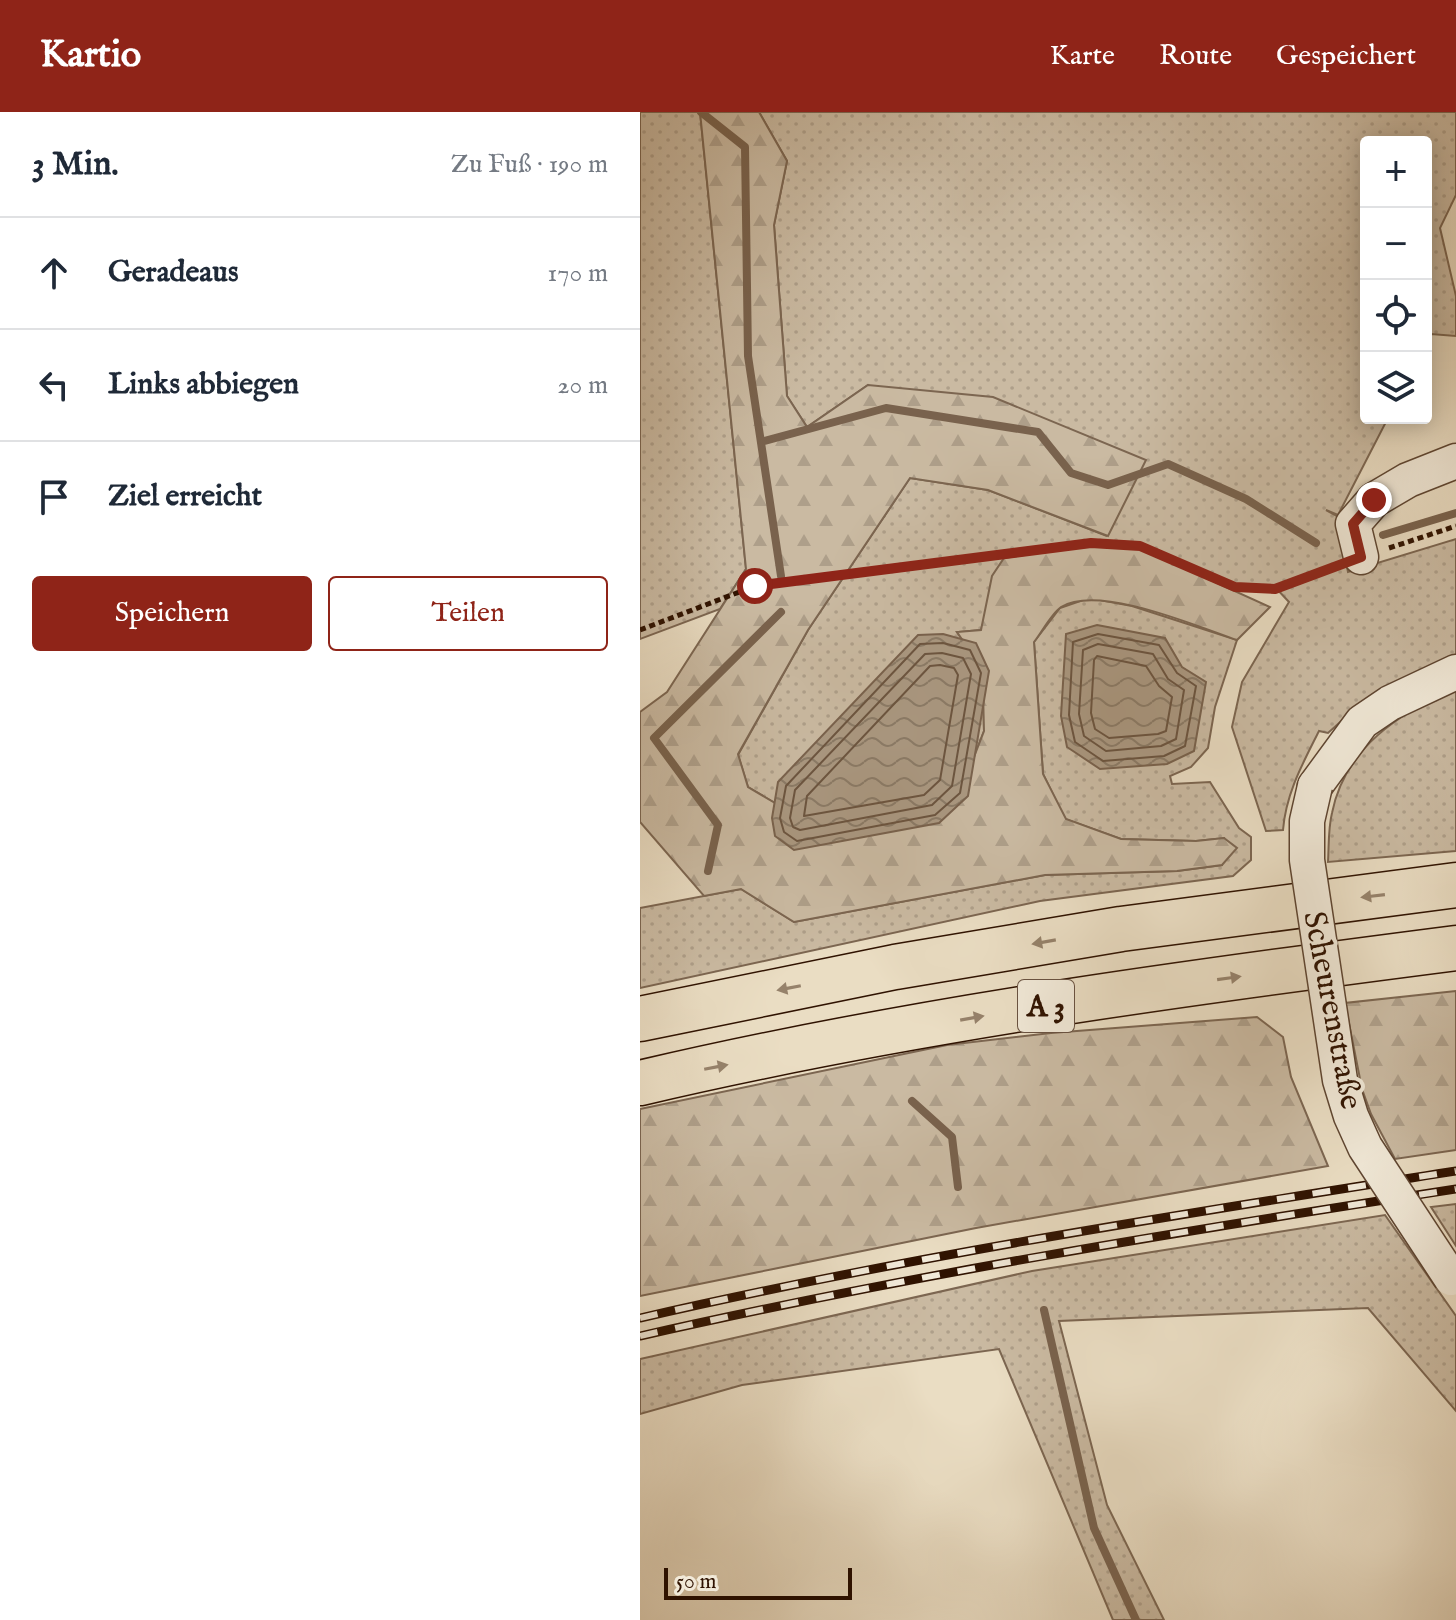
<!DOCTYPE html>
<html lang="de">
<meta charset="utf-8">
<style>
:root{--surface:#fff;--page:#f2f2f3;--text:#1f2937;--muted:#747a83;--line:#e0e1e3;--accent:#8f2418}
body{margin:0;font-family:"IM FELL English",serif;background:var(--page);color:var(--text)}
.controls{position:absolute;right:24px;top:24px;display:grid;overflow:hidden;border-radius:8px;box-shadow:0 4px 20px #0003}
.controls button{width:72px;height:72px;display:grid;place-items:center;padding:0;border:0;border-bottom:2px solid var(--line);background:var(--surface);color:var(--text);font:40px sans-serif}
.scale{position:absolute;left:24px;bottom:20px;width:188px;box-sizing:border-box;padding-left:8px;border:4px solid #2f1200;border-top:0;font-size:22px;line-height:28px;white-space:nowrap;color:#2f1200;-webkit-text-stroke:6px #f1e9d8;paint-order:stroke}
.stop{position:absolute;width:24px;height:24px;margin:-18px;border:6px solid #8f2418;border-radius:50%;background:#fff}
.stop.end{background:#8f2418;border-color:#fff;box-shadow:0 2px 8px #0008}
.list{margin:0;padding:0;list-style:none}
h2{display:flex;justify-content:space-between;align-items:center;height:104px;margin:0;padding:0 32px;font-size:34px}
h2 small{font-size:26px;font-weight:400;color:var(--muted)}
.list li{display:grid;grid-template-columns:52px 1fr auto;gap:24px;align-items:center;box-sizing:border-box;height:112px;padding:0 32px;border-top:2px solid var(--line)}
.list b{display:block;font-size:30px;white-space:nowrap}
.list em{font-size:26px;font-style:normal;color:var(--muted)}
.actions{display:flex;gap:16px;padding:24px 32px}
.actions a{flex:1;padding:18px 0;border:2px solid var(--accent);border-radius:8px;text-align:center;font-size:28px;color:var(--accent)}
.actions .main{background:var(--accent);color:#fff}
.icon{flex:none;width:44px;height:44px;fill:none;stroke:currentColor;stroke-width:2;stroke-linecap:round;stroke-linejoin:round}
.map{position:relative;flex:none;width:816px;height:1508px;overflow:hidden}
header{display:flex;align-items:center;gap:48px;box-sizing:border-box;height:112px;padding:0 40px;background:var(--accent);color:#fff}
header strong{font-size:38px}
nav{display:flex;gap:44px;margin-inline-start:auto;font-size:28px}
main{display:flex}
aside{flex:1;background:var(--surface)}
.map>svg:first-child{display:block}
.grass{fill:url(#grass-dots);stroke:#7c6651;stroke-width:2}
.forest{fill:url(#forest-firs);stroke:#7c6651;stroke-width:2}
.water{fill:url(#water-waves);stroke:#79624d;stroke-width:2}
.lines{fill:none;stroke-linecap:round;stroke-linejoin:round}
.shore{stroke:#6c5540;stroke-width:2}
.stream{stroke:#79624d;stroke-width:8}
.minor-casing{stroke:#5e4531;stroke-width:37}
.highway-casing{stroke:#2f1200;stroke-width:47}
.path{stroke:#2f1200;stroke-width:5;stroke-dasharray:6 4;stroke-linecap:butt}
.minor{stroke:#f1e9d8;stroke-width:34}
.highway{stroke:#eaddc3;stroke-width:44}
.rail-casing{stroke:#2f1200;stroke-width:9}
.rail{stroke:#f1e9d8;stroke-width:6;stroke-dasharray:18;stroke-linecap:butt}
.minor-bridge-casing{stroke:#5e4531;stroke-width:37;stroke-linecap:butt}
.minor-bridge{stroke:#f1e9d8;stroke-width:34}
.oneway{fill:#96826b}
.route{stroke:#8f2418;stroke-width:10}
.labels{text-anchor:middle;stroke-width:8;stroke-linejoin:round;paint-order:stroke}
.shield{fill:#f1e9d8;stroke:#695241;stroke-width:2}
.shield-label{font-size:30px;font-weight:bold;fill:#2f1200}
.street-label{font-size:32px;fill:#2f1200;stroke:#f1e9d8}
</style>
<header>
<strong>Kartio</strong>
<nav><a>Karte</a><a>Route</a><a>Gespeichert</a></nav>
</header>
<main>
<aside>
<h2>3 Min.<small>Zu Fuß · 190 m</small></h2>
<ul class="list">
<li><svg class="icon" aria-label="ahead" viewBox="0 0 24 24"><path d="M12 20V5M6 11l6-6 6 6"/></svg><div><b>Geradeaus</b></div><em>170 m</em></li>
<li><svg class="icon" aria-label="left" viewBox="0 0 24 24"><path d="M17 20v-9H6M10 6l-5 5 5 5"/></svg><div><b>Links abbiegen</b></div><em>20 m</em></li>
<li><svg class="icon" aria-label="arrive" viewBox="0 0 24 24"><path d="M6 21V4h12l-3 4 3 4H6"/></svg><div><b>Ziel erreicht</b></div></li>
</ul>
<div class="actions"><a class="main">Speichern</a><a>Teilen</a></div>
</aside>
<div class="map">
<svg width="816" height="1508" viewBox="0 0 816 1508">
<defs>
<pattern id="grass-dots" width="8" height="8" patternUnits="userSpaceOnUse" patternTransform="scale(2)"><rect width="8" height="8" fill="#cabaa2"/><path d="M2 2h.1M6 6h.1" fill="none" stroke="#ae9f8a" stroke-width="1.8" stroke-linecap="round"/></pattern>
<pattern id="forest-firs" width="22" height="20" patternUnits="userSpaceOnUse" patternTransform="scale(2)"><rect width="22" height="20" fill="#cabaa2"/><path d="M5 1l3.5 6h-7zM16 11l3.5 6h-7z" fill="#ae9f8a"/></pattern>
<pattern id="water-waves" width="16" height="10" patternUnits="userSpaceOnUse" patternTransform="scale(2)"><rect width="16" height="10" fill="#aa9881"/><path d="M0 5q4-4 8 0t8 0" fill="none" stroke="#8b7b67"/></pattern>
</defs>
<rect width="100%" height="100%" fill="#eaddc3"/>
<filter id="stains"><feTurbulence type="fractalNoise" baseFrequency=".0025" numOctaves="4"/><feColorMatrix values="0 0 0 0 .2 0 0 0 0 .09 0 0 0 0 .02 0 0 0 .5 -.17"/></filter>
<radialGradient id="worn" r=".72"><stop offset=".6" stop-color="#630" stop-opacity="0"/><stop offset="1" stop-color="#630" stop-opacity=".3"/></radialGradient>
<path class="grass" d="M0,0H60L106,457L80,497L0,527Z
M119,0H816V83L800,116L816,184V224L791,222L786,230V30H726V306H748L698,403L686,398L697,404L708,460L816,427V543L745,577L718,594L688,621L679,619C663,651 646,681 643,718L626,719L592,615L602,570L649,490L635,475L595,473L500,433L451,430L364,446L341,518L317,520L336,548L343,579L344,619L327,663L135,691L108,675L98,643L168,518L270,366L348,378L467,424L228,273L167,315L147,284L134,113L147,49Z
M449,486L492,494L597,528L575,595L568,636L551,655L530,664L532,672L570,670L599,716L611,725V748L593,764L400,789L0,876V796L101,777L154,810L405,763L537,759L582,753L584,726L556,729L481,727L425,707L403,662L394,530L420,496Z
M816,575V739L688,750C689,734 688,717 692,701C705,635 759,602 816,575Z
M816,1092V1134L791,1095Z
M745,1103L816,1204V1299L728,1196L419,1209L467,1393L524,1508H473L359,1237L102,1273L0,1302V1247L392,1159Z"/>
<path class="forest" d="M60,0H119L147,49L134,113L147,284L167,315L228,273L353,285L506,348L468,424L348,378L270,366L168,518L98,642L108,675L135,691L327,663L344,619L343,579L336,548L317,520L341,518L352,464L364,446L452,433L500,436L630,495L597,528C556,514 459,472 421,495C411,502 402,520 394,530L403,662L426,707L481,727L556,729L584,726L597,736L582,753L537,759L405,763L154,810L101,777L64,784L0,710V600L27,580L106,457Z
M816,879V1038L755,1047L731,1002L722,977L705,891Z
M617,905L643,925L651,965L688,1054L336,1116L0,1184V997L307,933L411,921Z"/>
<path class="water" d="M457,513L525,526L542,555L566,570L554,639L527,652L460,657L427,635L421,604L426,522Z
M303,522L336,531L349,559L328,684L299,711L154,738L135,724L132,706L138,670L278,523Z"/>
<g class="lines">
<path class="shore" d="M458,522L519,533L537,561L556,574L545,634L524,644L463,649L435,630L429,603L433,530Z
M303,531L330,538L341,561L320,681L295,703L157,729L144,720L140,706L146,674L280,532Z
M458,532L513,542L528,567L544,578L536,627L521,634L466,639L444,624L439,602L443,538Z
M302,541L323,546L331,562L312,674L292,693L160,718L153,715L150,706L155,678L285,542Z
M457,544L506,554L519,574L532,585L526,619L518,622L469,626L455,617L451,601L454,548Z
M300,553L314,556L318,563L300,668L284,683L164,704L167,684L290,554Z"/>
<path class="stream" d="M61,0L105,35L108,244L141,464
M121,330L246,296L398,320L431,361L468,373L528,352L606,387L676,431
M743,423L816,401
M68,759L78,713L14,626L141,500
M272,989L312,1025L318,1075
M404,1198L454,1416L496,1508"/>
<defs>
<path id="minor" d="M721,445L713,412L734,388L768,368L816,349
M675,674L722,610L750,591L816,560"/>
<path id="highway" d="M0,907L255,855L481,817L816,773
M0,971C268,908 543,871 816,836"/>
</defs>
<use href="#minor" class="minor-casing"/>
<use href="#highway" class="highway-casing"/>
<path class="path" d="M749,436L816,414
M0,518L115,474L451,431L500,434L595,475L635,477L697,452"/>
<use href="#minor" class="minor"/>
<use href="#highway" class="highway"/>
<defs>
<path id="rail" d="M0,1206C269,1144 543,1102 816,1059
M0,1224C269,1163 543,1119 816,1077"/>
</defs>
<use href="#rail" class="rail-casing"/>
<use href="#rail" class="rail"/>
<defs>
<path id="minor-bridge" d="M675,674L667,709V748L700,968L711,1004L725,1035L811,1166"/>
</defs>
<use href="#minor-bridge" class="minor-bridge-casing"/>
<use href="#minor-bridge" class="minor-bridge"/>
</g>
<defs><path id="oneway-solid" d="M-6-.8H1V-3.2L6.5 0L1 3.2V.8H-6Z" transform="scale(2)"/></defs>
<g class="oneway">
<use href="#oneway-solid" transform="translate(733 784) rotate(173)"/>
<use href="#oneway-solid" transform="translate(404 830) rotate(170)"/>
<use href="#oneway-solid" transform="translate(589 866) rotate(-8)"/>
<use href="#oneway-solid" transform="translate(149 876) rotate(169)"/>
<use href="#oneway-solid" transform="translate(332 906) rotate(-10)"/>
<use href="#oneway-solid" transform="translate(76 955) rotate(-11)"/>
</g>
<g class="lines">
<path class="route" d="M115,474L451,431L500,434L595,475L635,477L721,445L713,412L734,388"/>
</g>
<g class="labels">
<rect class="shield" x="378" y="868" width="56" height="52" rx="6"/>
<g class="shield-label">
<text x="406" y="904">A 3</text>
</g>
<g class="street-label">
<text transform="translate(694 898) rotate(79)" y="11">Scheurenstraße</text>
</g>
</g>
<rect width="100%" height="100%" filter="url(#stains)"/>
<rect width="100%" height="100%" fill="url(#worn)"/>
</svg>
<div class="controls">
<button>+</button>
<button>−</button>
<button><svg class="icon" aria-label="locate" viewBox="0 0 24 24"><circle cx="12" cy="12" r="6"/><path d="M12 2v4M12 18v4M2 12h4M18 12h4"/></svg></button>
<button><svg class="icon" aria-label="layers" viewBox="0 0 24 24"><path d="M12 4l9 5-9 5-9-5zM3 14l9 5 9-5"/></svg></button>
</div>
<div class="scale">50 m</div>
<div class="stop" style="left:115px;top:474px"></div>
<div class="stop end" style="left:734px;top:388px"></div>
</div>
</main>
